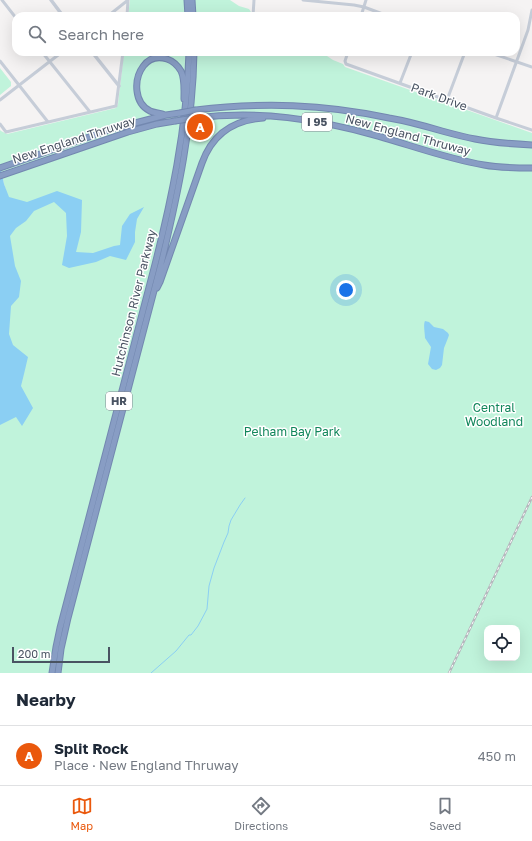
<!DOCTYPE html>
<meta charset="utf-8">
<style>
:root{--surface:#fff;--page:#f2f2f3;--text:#1f2937;--muted:#747a83;--line:#e0e1e3;--accent:#ea580c}
body{margin:0;font-family:"Golos Text",sans-serif;background:var(--page);color:var(--text)}
.controls{position:absolute;right:12px;bottom:12px;display:grid;overflow:hidden;border-radius:8px;box-shadow:0 4px 16px #0002}
.controls button{width:36px;height:36px;display:grid;place-items:center;padding:0;border:0;border-bottom:1px solid var(--line);background:var(--surface);color:var(--text);font:20px sans-serif}
.scale{position:absolute;left:12px;bottom:10px;width:98px;box-sizing:border-box;padding-left:4px;border:2px solid #495362;border-top:0;font-size:11px;line-height:14px;white-space:nowrap;color:#495362;-webkit-text-stroke:3px #fff;paint-order:stroke}
.you{position:absolute;left:346px;top:290px;width:14px;height:14px;margin:-10px;border:3px solid #fff;border-radius:50%;background:#1a73e8;box-shadow:0 0 0 6px #1a73e833}
.badge{display:grid;place-items:center;width:26px;height:26px;border-radius:50%;background:var(--accent);color:#fff;font-size:13px;font-weight:700}
.pin{position:absolute;translate:-50% -50%;border:2px solid #fff;box-shadow:0 1px 4px #0006}
.list{margin:0;padding:0;list-style:none}
h2{display:flex;justify-content:space-between;align-items:center;height:52px;margin:0;padding:0 16px;font-size:17px}
h2 small{font-size:13px;font-weight:400;color:var(--muted)}
.list li{display:grid;grid-template-columns:26px 1fr auto;gap:12px;align-items:center;box-sizing:border-box;height:60px;padding:0 16px;border-top:1px solid var(--line)}
.list b{display:block;font-size:15px;white-space:nowrap}
.list p{margin:0;font-size:13px;white-space:nowrap;color:var(--muted)}
.list em{font-size:13px;font-style:normal;color:var(--muted)}
.icon{flex:none;width:22px;height:22px;fill:none;stroke:currentColor;stroke-width:2;stroke-linecap:round;stroke-linejoin:round}
.map{position:relative;flex:none;width:532px;height:673px;overflow:hidden}
.search{position:absolute;background:var(--surface);box-shadow:0 4px 16px #0002;left:12px;right:12px;top:12px;height:44px;display:flex;align-items:center;gap:10px;box-sizing:border-box;padding:0 14px;border-radius:12px;color:var(--muted);font-size:15px}
.sheet{height:112px;background:var(--surface)}
nav{display:flex;justify-content:space-around;align-items:center;box-sizing:border-box;height:56px;border-top:1px solid var(--line);background:var(--surface);font-size:11px;color:var(--muted)}
nav a{display:grid;justify-items:center;gap:2px}
nav .on{color:var(--accent)}
.map>svg:first-child{display:block}
.green{fill:#c0f3db;fill-rule:evenodd}
.water{fill:#8bcff3}
.lines{fill:none;stroke-linecap:round;stroke-linejoin:round}
.stream{stroke:#8bcff3;stroke-width:1}
.motorway-casing{stroke:#7388b0;stroke-width:7}
.minor{stroke:#c6cdd8;stroke-width:3}
.tertiary{stroke:#c6cdd8;stroke-width:3.5}
.motorway{stroke:#889dc4;stroke-width:5}
.rail-casing{stroke:#b5b7bd;stroke-width:2.5}
.rail{stroke:#fff;stroke-width:1;stroke-dasharray:3;stroke-linecap:butt}
.motorway-bridge-casing{stroke:#7388b0;stroke-width:7;stroke-linecap:butt}
.motorway-bridge{stroke:#889dc4;stroke-width:5}
.labels{text-anchor:middle;stroke-width:3;stroke-linejoin:round;paint-order:stroke}
.shield{fill:#fff;stroke:#808791;stroke-width:1}
.shield-label{font-size:11px;font-weight:bold;fill:#495362}
.street-label{font-size:12px;fill:#495362;stroke:#fff}
.park-label{font-size:12px;fill:#11865b;stroke:#fff}
</style>
<div class="map">
<svg width="532" height="673" viewBox="0 0 532 673">
<rect width="100%" height="100%" fill="#f5f3f3"/>
<path class="green" d="M130,0H230L239,6L249,9L251,12V16H128Z
M124,52H321L333,60L343,64L345,67L532,133V673H0V299L8,197L4,184L0,164V130L1,131L7,134L116,108L118,104ZM487,628H517V658H487Z
M0,68L11,82V86L0,95Z"/>
<path class="water" d="M0,164L4,184L9,197L27,202L57,191L82,200L81,232L76,252L93,253L114,246L120,245L122,226L130,214L144,207L137,219L135,232V242L126,260L110,256L96,262L69,268L62,265L67,236L66,213L54,202L34,211L26,221L16,228L10,236L15,266L21,281L19,297L11,306L9,334L13,345L28,357L24,374L21,386L33,408L22,426L16,417L0,425Z
M425,321L429,322L434,327L443,329L448,333L449,335L448,338L444,348L442,365L440,368L436,370L432,369L428,364L431,347L425,338C425,333 423,325 425,321Z"/>
<g class="lines">
<path class="stream" d="M151,673L176,651L189,635H191L198,626L207,609L209,586L214,568L224,542L228,533L229,526L231,520L240,505L245,498"/>
<defs>
<path id="motorway" d="M187,0L188,16
M192,0L193,16
M196,110C263,102 323,104 389,118C407,121 425,126 442,131C453,134 464,137 475,139C494,143 513,144 532,145
M165,115C160,113 154,113 150,111C142,107 138,100 137,91C135,74 146,52 167,59C173,61 178,66 181,71C185,79 184,90 184,99
M195,118C260,110 316,119 378,136C413,146 448,159 484,165C500,168 516,168 532,168
M0,168L112,129L166,115L180,113
M0,176L128,132L157,124L175,121
M157,288L160,282L202,163C212,135 233,120 263,118
M52,673L56,647L60,628L152,276C171,203 187,128 189,52
M58,673L61,649L68,618L161,264C178,194 193,124 194,52"/>
</defs>
<use href="#motorway" class="motorway-casing"/>
<path class="minor" d="M2,0L16,18
M303,0L354,5L364,7L388,16
M108,16L128,0
M127,16L128,0
M253,16L254,0
M361,16L366,0
M42,52L90,112
M348,52L345,61L346,64L496,118L532,130
M488,52L532,67
M0,61L48,122
M400,83L412,52
M0,100L62,52
M447,100L465,52
M496,118L528,30L532,10
M0,124L6,132L116,106L123,52"/>
<path class="tertiary" d="M51,0L63,16
M92,52L119,86"/>
<use href="#motorway" class="motorway"/>
<defs>
<path id="rail" d="M449,673L532,497"/>
</defs>
<use href="#rail" class="rail-casing"/>
<use href="#rail" class="rail"/>
<defs>
<path id="motorway-bridge" d="M180,113L196,110
M175,121L195,118"/>
</defs>
<use href="#motorway-bridge" class="motorway-bridge-casing"/>
<use href="#motorway-bridge" class="motorway-bridge"/>
</g>
<g class="labels">
<g class="shield">
<rect x="302" y="113" width="30" height="18" rx="3"/>
<rect x="106" y="392" width="26" height="18" rx="3"/>
</g>
<g class="shield-label">
<text x="317" y="126">I 95</text>
<text x="119" y="405">HR</text>
</g>
<g class="street-label">
<text transform="translate(439 97) rotate(20)" y="4">Park Drive</text>
<text transform="translate(408 135) rotate(15)" y="4">New England Thruway</text>
<text transform="translate(74 140) rotate(-18)" y="4">New England Thruway</text>
<text transform="translate(134 303) rotate(-76)" y="4">Hutchinson River Parkway</text>
</g>
<g class="park-label">
<text x="494" y="412">Central<tspan x="494" dy="14">Woodland</tspan></text>
<text x="292" y="436">Pelham Bay Park</text>
</g>
</g>
</svg>
<div class="controls">
<button><svg class="icon" aria-label="locate" viewBox="0 0 24 24"><circle cx="12" cy="12" r="6"/><path d="M12 2v4M12 18v4M2 12h4M18 12h4"/></svg></button>
</div>
<div class="scale">200 m</div>
<div class="you"></div>
<div class="pin badge" style="left:200px;top:127px">A</div>
<div class="search"><svg class="icon" aria-label="search" viewBox="0 0 24 24"><circle cx="10" cy="10" r="6"/><path d="M15 15l6 6"/></svg>Search here</div>
</div>
<section class="sheet">
<h2>Nearby<small></small></h2>
<ul class="list">
<li><span class="badge">A</span><div><b>Split Rock</b><p>Place · New England Thruway</p></div><em>450 m</em></li>
</ul>
</section>
<nav>
<a class="on"><svg class="icon" aria-label="map" viewBox="0 0 24 24"><path d="M3 6l6-2 6 2 6-2v14l-6 2-6-2-6 2zM9 4v14M15 6v14"/></svg>Map</a>
<a><svg class="icon" aria-label="directions" viewBox="0 0 24 24"><path d="M12 3l9 9-9 9-9-9zM9 14v-3h6M13 9l2 2-2 2"/></svg>Directions</a>
<a><svg class="icon" aria-label="saved" viewBox="0 0 24 24"><path d="M7 4h10v16l-5-4-5 4z"/></svg>Saved</a>
</nav>
